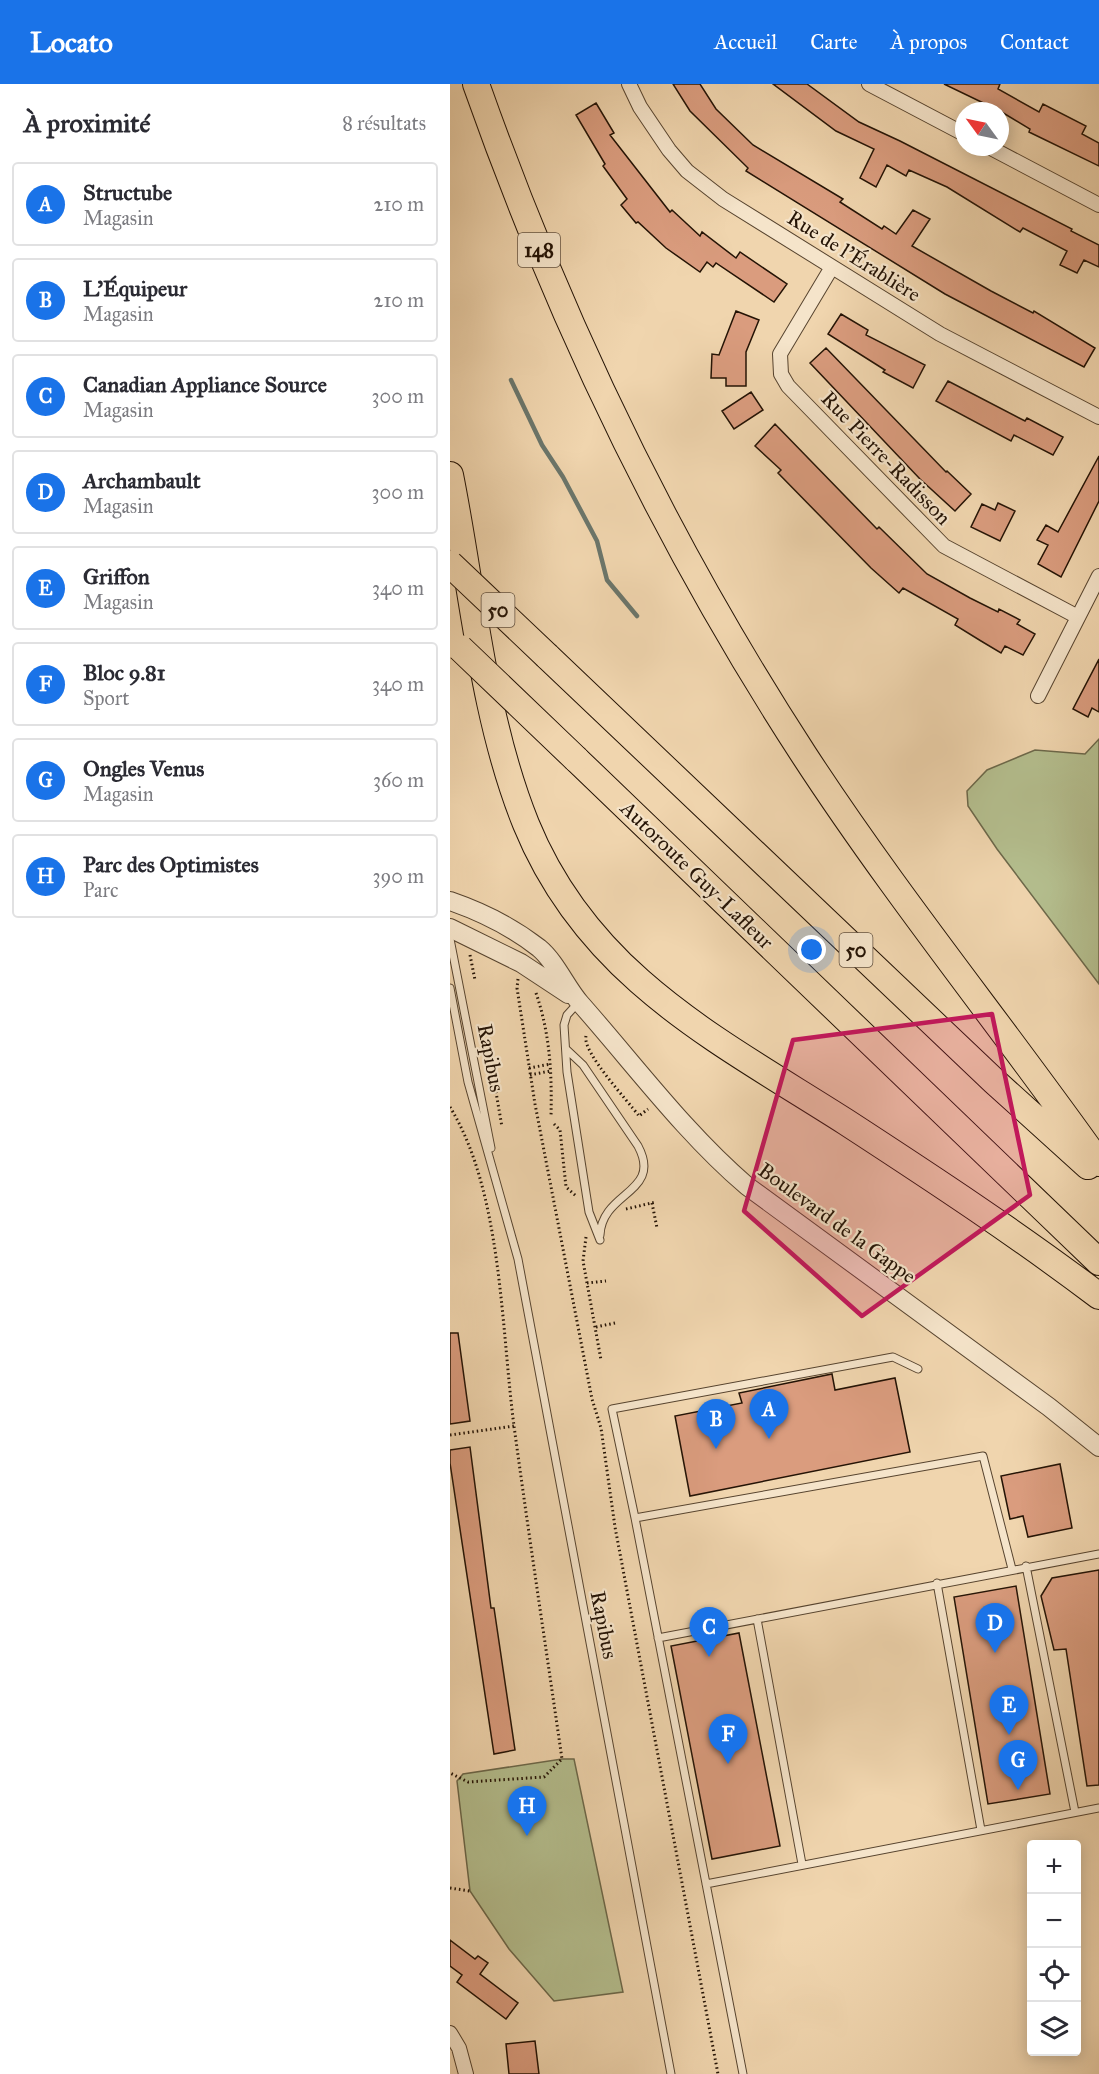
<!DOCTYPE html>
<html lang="fr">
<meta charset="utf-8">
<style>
:root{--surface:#fff;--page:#f7f7f7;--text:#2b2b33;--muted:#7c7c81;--line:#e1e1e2;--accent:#1a73e8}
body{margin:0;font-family:"IM FELL Great Primer",serif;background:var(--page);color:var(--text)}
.controls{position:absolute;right:18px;bottom:18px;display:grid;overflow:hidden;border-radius:6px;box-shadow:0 3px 15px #0003}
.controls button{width:54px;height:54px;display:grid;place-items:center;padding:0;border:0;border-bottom:2px solid var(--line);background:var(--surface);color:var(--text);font:30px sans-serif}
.compass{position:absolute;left:505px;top:18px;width:54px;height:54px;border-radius:50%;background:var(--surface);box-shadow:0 3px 15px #0003;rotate:303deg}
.you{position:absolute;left:362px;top:866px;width:21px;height:21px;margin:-15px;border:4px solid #fff;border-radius:50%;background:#1a73e8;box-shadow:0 0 0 9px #1a73e833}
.badge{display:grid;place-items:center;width:39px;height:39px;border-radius:50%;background:var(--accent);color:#fff;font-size:20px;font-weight:700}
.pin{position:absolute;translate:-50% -50px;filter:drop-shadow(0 2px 3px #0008)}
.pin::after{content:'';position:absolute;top:32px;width:21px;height:18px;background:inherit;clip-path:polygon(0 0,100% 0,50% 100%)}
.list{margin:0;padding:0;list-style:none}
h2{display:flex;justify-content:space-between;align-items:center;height:78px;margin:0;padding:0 24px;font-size:26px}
h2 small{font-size:20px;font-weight:400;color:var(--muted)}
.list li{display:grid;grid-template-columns:39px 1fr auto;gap:18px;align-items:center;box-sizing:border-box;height:84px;margin:0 12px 12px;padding:0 12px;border:2px solid var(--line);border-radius:6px}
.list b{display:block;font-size:22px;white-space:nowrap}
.list p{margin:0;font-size:20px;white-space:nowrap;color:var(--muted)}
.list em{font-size:20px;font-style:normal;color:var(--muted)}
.icon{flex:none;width:33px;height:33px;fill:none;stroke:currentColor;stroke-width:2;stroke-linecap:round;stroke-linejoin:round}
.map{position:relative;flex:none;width:649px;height:1990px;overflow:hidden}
header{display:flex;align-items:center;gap:36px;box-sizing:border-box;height:84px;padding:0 30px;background:var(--accent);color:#fff}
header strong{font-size:28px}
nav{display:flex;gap:33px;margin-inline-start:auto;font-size:21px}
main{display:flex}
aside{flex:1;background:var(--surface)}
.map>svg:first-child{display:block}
.green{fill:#b4be8e;stroke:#6c684a;stroke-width:1.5}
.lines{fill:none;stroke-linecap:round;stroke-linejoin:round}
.stream{stroke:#6b766b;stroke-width:4.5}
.building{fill:#da9c7e;stroke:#241305;stroke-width:1.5}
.service-casing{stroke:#57442f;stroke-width:9}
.minor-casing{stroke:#57442f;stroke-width:16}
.tertiary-casing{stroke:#57442f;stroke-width:20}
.motorway-casing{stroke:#241305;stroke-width:28}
.path{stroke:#241305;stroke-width:3;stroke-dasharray:1.5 3;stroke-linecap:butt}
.service{stroke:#f5e4ca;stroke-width:7}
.minor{stroke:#f5e4ca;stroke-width:14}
.tertiary{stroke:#f5e4ca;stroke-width:18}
.motorway{stroke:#f0d5ae;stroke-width:26}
.motorway-bridge-casing{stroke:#241305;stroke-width:28;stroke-linecap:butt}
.motorway-bridge{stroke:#f0d5ae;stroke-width:26}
.marked{fill:#c2185b;fill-opacity:0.2;stroke:#c2185b;stroke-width:4.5;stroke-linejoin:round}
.labels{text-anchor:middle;stroke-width:4.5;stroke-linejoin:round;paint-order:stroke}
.shield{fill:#f5e4ca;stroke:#635240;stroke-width:1.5}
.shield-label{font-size:20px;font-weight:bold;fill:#241305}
.street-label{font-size:21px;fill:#241305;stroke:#f5e4ca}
</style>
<header>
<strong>Locato</strong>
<nav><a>Accueil</a><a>Carte</a><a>À propos</a><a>Contact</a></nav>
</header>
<main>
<aside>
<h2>À proximité<small>8 résultats</small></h2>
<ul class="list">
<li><span class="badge">A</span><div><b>Structube</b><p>Magasin</p></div><em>210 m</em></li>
<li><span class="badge">B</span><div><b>L'Équipeur</b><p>Magasin</p></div><em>210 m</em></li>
<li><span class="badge">C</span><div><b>Canadian Appliance Source</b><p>Magasin</p></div><em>300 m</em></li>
<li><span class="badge">D</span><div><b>Archambault</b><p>Magasin</p></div><em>300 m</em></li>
<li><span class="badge">E</span><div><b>Griffon</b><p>Magasin</p></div><em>340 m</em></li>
<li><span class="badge">F</span><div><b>Bloc 9.81</b><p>Sport</p></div><em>340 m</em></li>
<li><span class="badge">G</span><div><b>Ongles Venus</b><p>Magasin</p></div><em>360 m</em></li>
<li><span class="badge">H</span><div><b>Parc des Optimistes</b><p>Parc</p></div><em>390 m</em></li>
</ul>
</aside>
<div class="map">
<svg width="649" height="1990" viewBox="0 0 649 1990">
<rect width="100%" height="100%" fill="#f0d5ae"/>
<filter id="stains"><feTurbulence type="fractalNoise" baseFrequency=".00333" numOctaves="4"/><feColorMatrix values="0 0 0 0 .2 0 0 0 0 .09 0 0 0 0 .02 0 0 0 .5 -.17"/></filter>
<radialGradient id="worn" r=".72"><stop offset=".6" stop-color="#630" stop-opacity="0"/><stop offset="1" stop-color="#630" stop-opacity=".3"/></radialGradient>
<path class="green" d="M649,655V900L547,765L518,722L517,707L537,686L585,666L635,670Z
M112,1675H124L173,1908L104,1917L59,1865L20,1807L7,1697L13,1690Z"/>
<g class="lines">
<path class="stream" d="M61,296L92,361L113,393L147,457L157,496L187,532"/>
</g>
<path class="building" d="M223,0H250L266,25L303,61L393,115L390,118L432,145L434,142L446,150L463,126L480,135L462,162L541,207L583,229L584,227L645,264L634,283L495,210L296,87L298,84L240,27Z
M323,0H357L409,38L450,57L622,145L621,147L649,161V183L634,176L627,189L610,181L617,167L573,144L570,148L497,103L459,86L456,92L437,81L426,103L410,94L424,65L386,47Z
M494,0H550L548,5L589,28L593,20L636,42L632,50L649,59V82L579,48L580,45L550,27Z
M146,19L164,49L160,51L220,128L222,126L250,152L252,148L286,174L290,168L337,200L324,218L266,179L263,183L257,178L250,188L216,164L188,138L186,139L171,121L177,115L153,82L155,80L126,31Z
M286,227L309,236L296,268V302H276V294H261L262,270L269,271Z
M391,230L418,246L416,251L475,281L463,304L433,288L435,286L378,250Z
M376,264L496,388L497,387L521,410L505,427L470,395L360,279Z
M498,297L575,337L577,334L613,353L603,371L564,351L561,357L486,317Z
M301,308L313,326L284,345L272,327Z
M325,340L427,445L429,443L477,490L520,514L548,528L549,525L570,536L567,540L585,550L573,571L555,562L551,569L531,557L505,541L508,535L453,504L449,509L421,484L328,389L331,386L305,362Z
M649,372V417L611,493L588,480L598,461L587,456L596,441L608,448Z
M548,419L565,427L550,457L521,443L532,420L545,426Z
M649,575V628L642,624L638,633L623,625Z
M0,1249H8L20,1337L0,1340Z
M382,1290L385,1306L445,1294L460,1368L240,1412L225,1332L292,1319L289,1309Z
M20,1363L41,1524H44L65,1666L44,1670L0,1379V1366Z
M610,1380L622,1444L578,1453L573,1432L560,1435L551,1392Z
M649,1486V1701L637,1702L616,1565L604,1566L591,1512L602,1494Z
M566,1502L600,1710L538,1720L504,1513Z
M289,1549L330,1762L262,1775L221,1562Z
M0,1856L25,1875L28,1872L38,1879L30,1890L68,1919L56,1935L7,1898L12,1891L0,1882Z
M85,1957L89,1990H59L56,1960Z"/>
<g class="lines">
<defs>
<path id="service" d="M0,855L41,1064
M0,904L18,998L68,1175L221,1990
M127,920L117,931L114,941L117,988L139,1128L150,1156
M116,965L133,981L188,1062C213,1109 152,1107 150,1151
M185,1434L162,1325L443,1273L468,1285
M576,1482L625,1728
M487,1499L531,1746
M307,1535L352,1780
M208,1554L649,1470
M256,1800L649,1724
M293,1990L185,1434L533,1372L562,1485"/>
<path id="minor" d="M179,0L190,23L219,66L237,87L273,115L490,250L649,333
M419,0L514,50
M539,63L649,121
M382,183L330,270L331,290L338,302L494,462L628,533
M588,612L649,492
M0,1949L9,1964L16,1990"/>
<path id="tertiary" d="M0,817C32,828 62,843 89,864C106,878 116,903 130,919C184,980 235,1049 297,1102L599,1323L649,1363
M0,844L71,879L118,910"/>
<path id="motorway" d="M26,0C109,235 218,462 354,671C446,812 552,942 649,1079
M0,391C23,506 32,631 76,740C138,892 266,955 396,1038C482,1094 567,1150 649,1212
M97,572L544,997L638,1082
M126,675L649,1178"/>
</defs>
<use href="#service" class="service-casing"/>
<use href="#minor" class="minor-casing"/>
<use href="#tertiary" class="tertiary-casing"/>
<use href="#motorway" class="motorway-casing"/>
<path class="path" d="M20,871L25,896
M68,895L67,904L85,1020L142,1315L151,1344L165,1443L268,1990
M86,909C100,950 102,989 101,1032
M36,950L52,1043
M136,952C132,968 178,1017 189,1032L198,1025
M79,984L101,980
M80,991L100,987
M0,1023C52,1108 51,1243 64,1342C79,1453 96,1564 112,1675L94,1693L18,1698L0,1689
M104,1040L110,1046L116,1103L126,1112
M202,1119L207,1144
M176,1125L206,1118
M136,1153L133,1177L151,1276
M137,1199L156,1197
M146,1243L165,1239
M0,1351L64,1342
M0,1804L20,1807"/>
<use href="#service" class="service"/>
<use href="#minor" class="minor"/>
<use href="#tertiary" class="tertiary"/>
<use href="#motorway" class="motorway"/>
<defs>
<path id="motorway-bridge" d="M0,480L97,572
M10,564L126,675"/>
</defs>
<use href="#motorway-bridge" class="motorway-bridge-casing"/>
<use href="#motorway-bridge" class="motorway-bridge"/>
</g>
<path class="marked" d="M542,930L580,1111L412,1232L294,1127L343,956Z"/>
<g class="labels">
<g class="shield">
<rect x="68" y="149" width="42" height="34" rx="4.5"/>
<rect x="31.5" y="509" width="33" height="34" rx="4.5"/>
<rect x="389.5" y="849" width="33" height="34" rx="4.5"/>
</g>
<g class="shield-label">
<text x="89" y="173">148</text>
<text x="48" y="533">50</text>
<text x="406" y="873">50</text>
</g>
<g class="street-label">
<text transform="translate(404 172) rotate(32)" y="7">Rue de l'Érablière</text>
<text transform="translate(436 374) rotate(46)" y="7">Rue Pierre-Radisson</text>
<text transform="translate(247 791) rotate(44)" y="7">Autoroute Guy-Lafleur</text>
<text transform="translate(41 974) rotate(79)" y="7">Rapibus</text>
<text transform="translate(387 1139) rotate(36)" y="7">Boulevard de la Gappe</text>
<text transform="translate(154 1541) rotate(79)" y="7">Rapibus</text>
</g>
</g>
<rect width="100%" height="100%" filter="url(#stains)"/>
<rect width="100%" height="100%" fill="url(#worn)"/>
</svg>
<div class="controls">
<button>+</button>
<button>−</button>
<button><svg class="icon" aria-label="locate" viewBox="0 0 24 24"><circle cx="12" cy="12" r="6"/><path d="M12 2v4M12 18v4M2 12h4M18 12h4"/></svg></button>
<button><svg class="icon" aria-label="layers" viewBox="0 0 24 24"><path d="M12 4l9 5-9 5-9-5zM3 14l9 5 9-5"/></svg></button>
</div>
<svg class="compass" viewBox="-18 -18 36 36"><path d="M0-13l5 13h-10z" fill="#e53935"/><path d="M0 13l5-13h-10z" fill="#7c7c81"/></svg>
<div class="you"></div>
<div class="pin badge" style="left:319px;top:1355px">A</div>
<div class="pin badge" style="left:266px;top:1365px">B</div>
<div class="pin badge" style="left:259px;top:1573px">C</div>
<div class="pin badge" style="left:545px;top:1569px">D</div>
<div class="pin badge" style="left:559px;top:1651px">E</div>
<div class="pin badge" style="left:278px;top:1680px">F</div>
<div class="pin badge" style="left:568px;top:1706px">G</div>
<div class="pin badge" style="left:77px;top:1752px">H</div>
</div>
</main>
